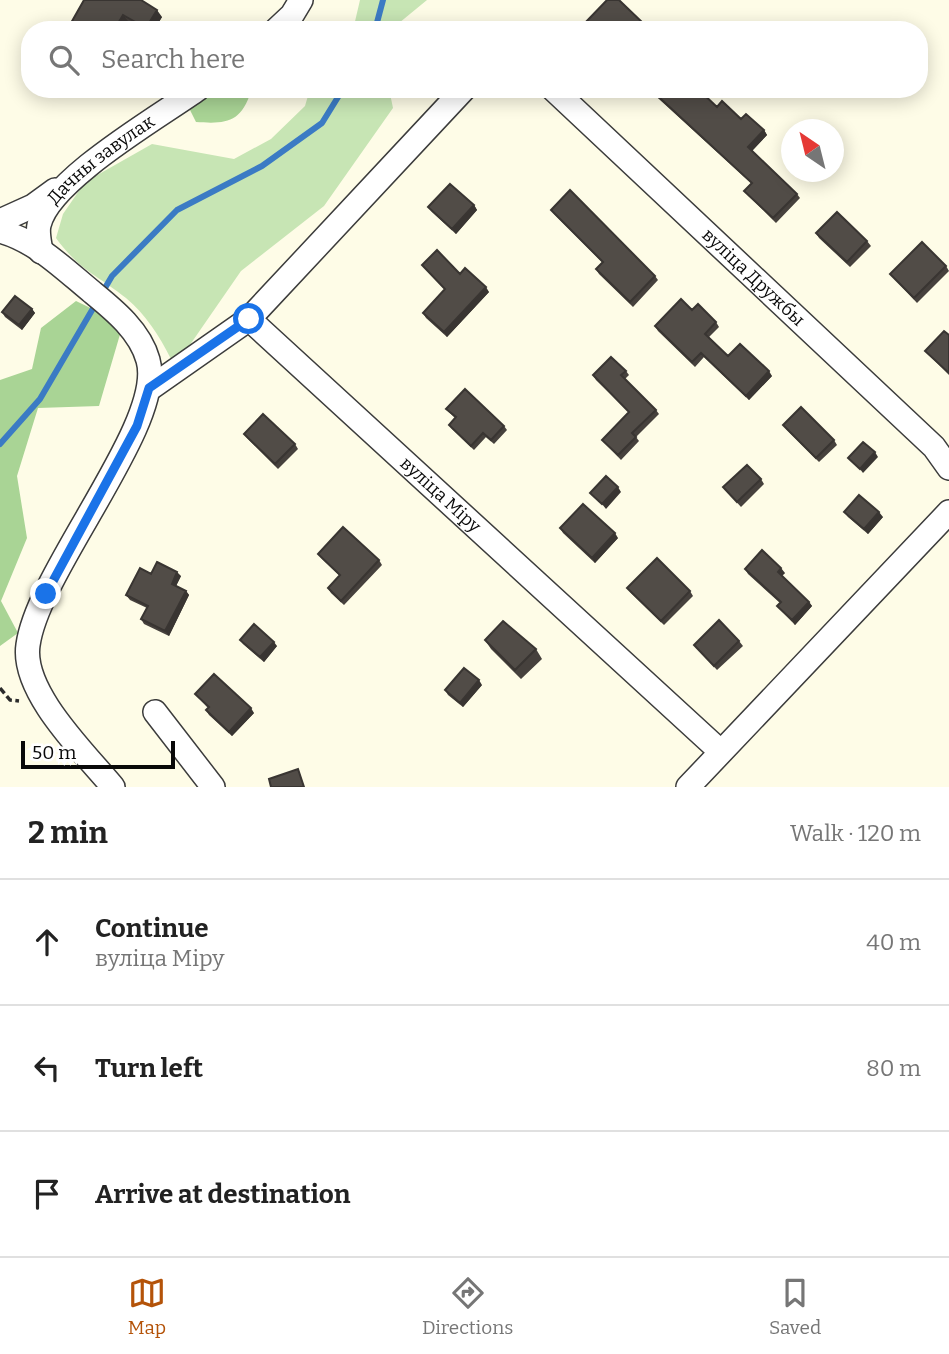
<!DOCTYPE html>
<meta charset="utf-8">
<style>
:root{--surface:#fff;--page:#f2f2f2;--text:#222;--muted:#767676;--line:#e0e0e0;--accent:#b45309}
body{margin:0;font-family:Bitter,serif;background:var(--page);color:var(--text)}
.compass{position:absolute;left:781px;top:119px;width:63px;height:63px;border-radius:50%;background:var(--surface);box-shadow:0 4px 18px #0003;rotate:325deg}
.scale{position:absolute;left:21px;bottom:18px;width:154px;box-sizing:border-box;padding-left:7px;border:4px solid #090909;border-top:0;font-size:19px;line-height:24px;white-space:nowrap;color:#090909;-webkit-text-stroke:5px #fff;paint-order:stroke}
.stop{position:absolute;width:21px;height:21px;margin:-16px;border:5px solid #1a73e8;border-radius:50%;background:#fff}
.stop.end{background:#1a73e8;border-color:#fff;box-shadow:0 2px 7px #0008}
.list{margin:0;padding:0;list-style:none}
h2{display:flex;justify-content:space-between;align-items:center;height:91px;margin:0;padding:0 28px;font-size:30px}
h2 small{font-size:23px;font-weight:400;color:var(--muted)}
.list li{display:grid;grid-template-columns:46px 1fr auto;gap:21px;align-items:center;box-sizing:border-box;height:126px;padding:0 28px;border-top:2px solid var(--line)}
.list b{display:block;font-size:26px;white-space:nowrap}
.list p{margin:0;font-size:23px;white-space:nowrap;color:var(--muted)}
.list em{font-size:23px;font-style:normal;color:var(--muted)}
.icon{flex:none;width:38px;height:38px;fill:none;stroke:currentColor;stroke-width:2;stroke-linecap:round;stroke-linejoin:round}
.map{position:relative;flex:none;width:949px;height:787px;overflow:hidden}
.search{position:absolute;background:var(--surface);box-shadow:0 4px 18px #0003;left:21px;right:21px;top:21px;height:77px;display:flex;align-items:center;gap:18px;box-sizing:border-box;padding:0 24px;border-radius:28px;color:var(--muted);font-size:26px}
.sheet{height:469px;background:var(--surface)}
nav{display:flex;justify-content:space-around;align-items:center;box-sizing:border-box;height:98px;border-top:2px solid var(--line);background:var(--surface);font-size:19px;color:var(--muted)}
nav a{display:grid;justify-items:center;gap:4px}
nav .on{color:var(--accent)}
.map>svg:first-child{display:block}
.green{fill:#c7e5b4}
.forest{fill:#a9d495}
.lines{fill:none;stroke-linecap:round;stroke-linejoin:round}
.stream{stroke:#3b7bc4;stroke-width:6}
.street-casing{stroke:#3c3c3c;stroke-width:26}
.path{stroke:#2b2b2b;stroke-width:3.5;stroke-dasharray:7 3.5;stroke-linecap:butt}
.street{stroke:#fff;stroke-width:23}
.wall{fill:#46413d}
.shaded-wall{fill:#393532}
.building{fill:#514c47;stroke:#393532;stroke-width:2}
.route{stroke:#1a73e8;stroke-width:9}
.labels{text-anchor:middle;stroke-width:7;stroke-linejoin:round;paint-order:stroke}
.street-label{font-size:18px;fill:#090909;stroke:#fff}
</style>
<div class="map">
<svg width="949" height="787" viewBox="0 0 949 787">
<rect width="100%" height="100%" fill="#fefce7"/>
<path class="green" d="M360,0H427L399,23L396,30H353Z
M310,89H389L393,108L324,206L241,271L185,352L171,359C159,335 146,315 126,298C97,275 79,270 56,238L63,214L85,182L152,144L234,159L271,139L305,106Z"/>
<path class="forest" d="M216,89L251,91C241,123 226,124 196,122L190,110L204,96Z
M76,301L107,316L121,331L99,406L38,408L17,476L27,538L1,601L18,633L0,646V380L32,369L41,328Z"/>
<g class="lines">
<path class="stream" d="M375,30L383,0
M0,444L40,399L112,276L177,210L262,166L322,123L343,89"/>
<defs>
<g id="street">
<path d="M276,30L292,15L301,0"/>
<path id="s1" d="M553,89L934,447L949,468"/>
<path d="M0,221L33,206L55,190"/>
<path d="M0,231C35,240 64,269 92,292C114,310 140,331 148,360C166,423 38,570 28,645C21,692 85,753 113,787"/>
<path id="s2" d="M41,252C40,244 37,233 39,225C49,180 159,117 198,89"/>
<path d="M249,319L464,89"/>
<path id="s3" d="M149,389L249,319L720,751"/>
<path d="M155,712L213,787"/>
<path d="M688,787L949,512"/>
</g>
</defs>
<use href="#street" class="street-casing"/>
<path class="path" d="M0,688L10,700L19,701"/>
<use href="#street" class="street"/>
</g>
<path class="wall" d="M84,0L162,17L154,30H142L128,21L123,30H67Z
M648,89H698L717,107L764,130L767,135L752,151L797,194L800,198L776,223L744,191L751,183Z
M474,205L477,210L456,234L432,212L428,207Z
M551,210L655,276L658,280L633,307L599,274L596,269L602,262L554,214Z
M816,233L867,241L871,246L850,267L819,238Z
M422,265L460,274L489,292L447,337L426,318L423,313L445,290Z
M946,266L949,271L917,303L890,274Z
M32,309L35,313L22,330L5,317L2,312Z
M692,310L716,322L719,327L709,337L728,356L772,376L749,400L704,357L695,367L658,331L655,326Z
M949,335V375L925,351Z
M626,371L629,375L625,379L656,410L659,414L636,437L639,441L621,460L602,440L629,412L596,380L593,375Z
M446,409L504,426L507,430L494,444L486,437L474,450L452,429L449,425L455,418Z
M783,425L834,440L837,445L819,462L787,430Z
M244,434L295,444L298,449L278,469L247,438Z
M761,479L764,484L741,507L723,487Z
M844,512L883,517L868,534L848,517Z
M560,528L618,538L595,563L563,533Z
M318,554L379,560L382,565L344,605L331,593L328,588L340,576L322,559Z
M745,569L785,573L782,576L809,602L812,606L795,625L777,606L780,603L748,574Z
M151,574L181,576L176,586L186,591L189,595L169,636L144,624L141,619L147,608L130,600L126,595Z
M627,588L690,591L693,596L664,625L631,593Z
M240,640L277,646L264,662L243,644Z
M485,640L536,649L542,659L521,679L491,649Z
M739,641L743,646L717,670L694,645Z
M482,685L463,707L448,695L445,690Z
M195,694L254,713L232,736L209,715L206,710L208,708Z"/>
<path class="shaded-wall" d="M157,10L162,17L154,30H147L146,28Z
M123,15L128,21L123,30H114Z
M645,25L648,30H640Z
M764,130L767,135L751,152L748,147Z
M474,205L477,210L456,234L452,229Z
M486,287L489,292L447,337L444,332Z
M32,309L35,313L22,330L19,325Z
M769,371L772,376L749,400L746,396Z
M875,452L878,457L863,473L860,469Z
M618,487L621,492L606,509L602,504Z
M879,512L883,517L868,534L864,529Z
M615,533L618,538L595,563L592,558Z
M781,568L785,573L781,576L778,572Z
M177,572L181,576L175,588L172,584Z
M186,591L189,595L169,636L165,631Z
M809,602L812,606L795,625L792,620Z
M274,642L277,646L264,662L260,657Z
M479,680L482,685L463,707L460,703Z
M251,708L254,713L232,736L229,732Z"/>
<path class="building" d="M84,0H141L157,10L146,28L123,15L114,30H67Z
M607,0H619L645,25L640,30H589L583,25Z
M650,89H698L717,107L722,101L741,119L746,114L764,130L748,147L797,194L773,218L744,191L752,183Z
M450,184L474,205L452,229L428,207Z
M570,190L655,276L630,302L596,269L603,262L551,210Z
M837,212L867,241L847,262L816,233Z
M922,242L946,266L914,298L890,274Z
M437,250L460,274L465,268L486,287L444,332L423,313L445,289L422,265Z
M15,296L32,309L19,325L2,312Z
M681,299L692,310L698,304L716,322L705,334L728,356L740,344L769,371L746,396L701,353L692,362L655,326Z
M944,331L949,335V373L925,351Z
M611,357L626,371L621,375L656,410L632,433L636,437L618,455L602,440L629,412L593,375Z
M465,389L504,426L491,440L483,433L471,446L449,425L456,417L446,409Z
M801,407L834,440L816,458L783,425Z
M263,414L295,444L275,464L244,434Z
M863,442L875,452L860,469L848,458Z
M747,465L761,479L737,502L723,487Z
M606,476L618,487L602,504L590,493Z
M859,495L879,512L864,529L844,512Z
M583,504L615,533L592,558L560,528Z
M343,527L379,560L341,601L328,588L340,575L318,554Z
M762,550L781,568L778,572L809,602L792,620L777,606L781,602L745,569Z
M657,558L690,591L661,621L627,588Z
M157,562L177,572L172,584L186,591L165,631L141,619L148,606L126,595L140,568L151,574Z
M719,620L739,641L714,666L694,645Z
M503,621L536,649L515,670L485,640Z
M254,624L274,642L260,657L240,640Z
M464,668L479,680L460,703L445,690Z
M214,674L251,708L229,732L206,710L209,707L195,694Z
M298,769L304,787H271L269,779Z"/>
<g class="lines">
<path class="route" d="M46,594L137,426L149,388L249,319"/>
</g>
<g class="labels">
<g class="street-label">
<text dy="6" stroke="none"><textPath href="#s2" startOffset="119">Дачны завулак</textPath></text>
<text dy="6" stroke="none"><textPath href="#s1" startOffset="275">вуліца Дружбы</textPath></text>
<text dy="6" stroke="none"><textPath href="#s3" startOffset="382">вуліца Міру</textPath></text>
</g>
</g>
</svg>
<svg class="compass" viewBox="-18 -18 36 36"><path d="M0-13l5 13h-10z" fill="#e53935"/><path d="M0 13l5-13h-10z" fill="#767676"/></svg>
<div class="scale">50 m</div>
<div class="stop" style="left:249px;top:319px"></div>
<div class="stop end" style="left:46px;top:594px"></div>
<div class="search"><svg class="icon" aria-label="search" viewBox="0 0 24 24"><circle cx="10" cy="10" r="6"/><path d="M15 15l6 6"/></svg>Search here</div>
</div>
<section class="sheet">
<h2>2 min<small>Walk · 120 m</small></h2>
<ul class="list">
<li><svg class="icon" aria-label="ahead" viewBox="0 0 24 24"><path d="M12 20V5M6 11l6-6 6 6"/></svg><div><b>Continue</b><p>вуліца Міру</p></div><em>40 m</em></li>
<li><svg class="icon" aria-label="left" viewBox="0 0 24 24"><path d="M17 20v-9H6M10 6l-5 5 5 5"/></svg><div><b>Turn left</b></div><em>80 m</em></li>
<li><svg class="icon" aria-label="arrive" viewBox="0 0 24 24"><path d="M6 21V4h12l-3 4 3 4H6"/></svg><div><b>Arrive at destination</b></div></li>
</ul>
</section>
<nav>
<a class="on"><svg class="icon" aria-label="map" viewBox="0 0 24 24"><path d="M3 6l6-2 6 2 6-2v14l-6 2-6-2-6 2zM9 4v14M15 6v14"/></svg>Map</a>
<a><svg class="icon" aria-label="directions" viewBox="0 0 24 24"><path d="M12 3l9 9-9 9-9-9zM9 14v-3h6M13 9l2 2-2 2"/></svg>Directions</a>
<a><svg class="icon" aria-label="saved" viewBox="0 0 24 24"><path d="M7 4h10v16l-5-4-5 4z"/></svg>Saved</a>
</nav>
